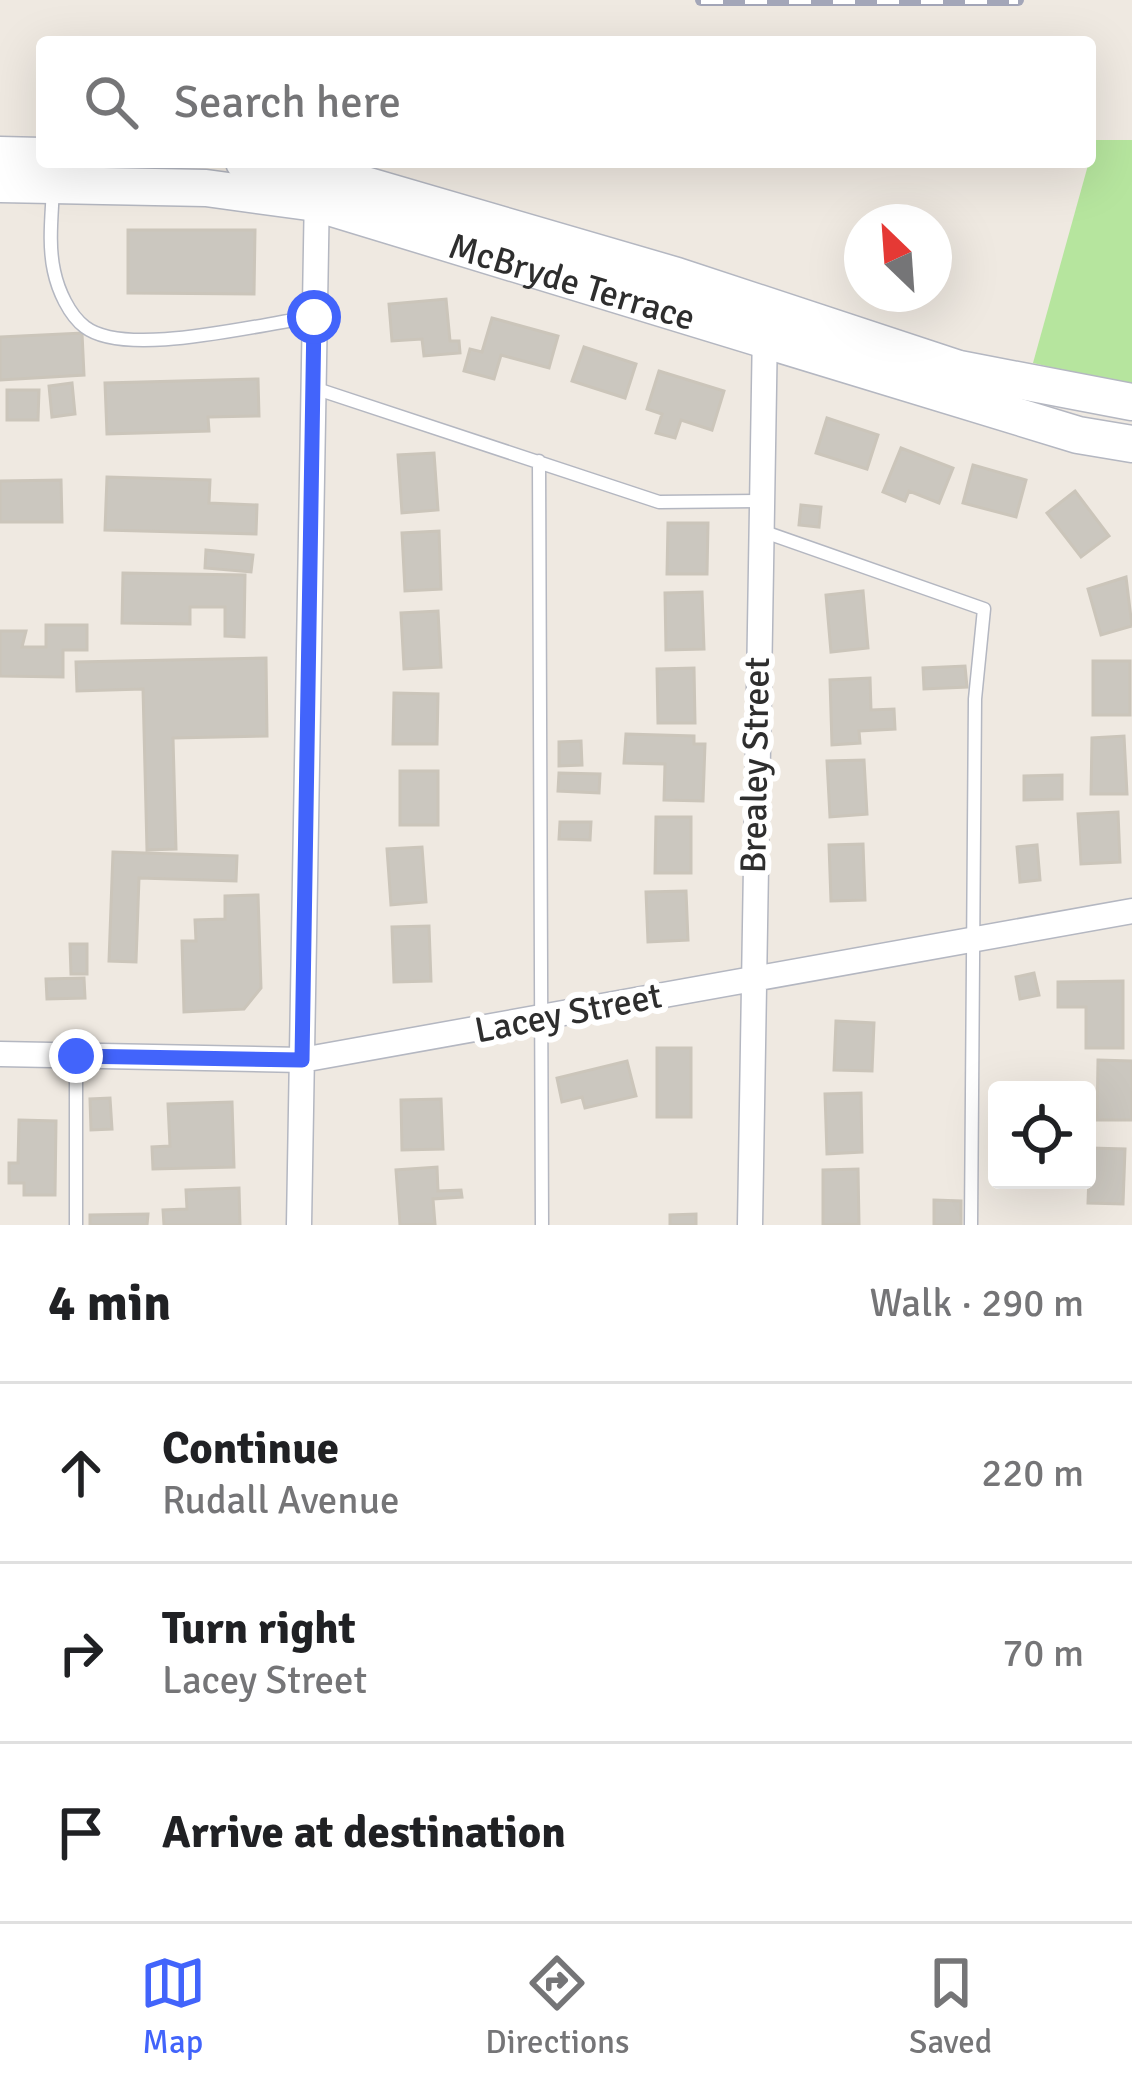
<!DOCTYPE html>
<meta charset="utf-8">
<style>
:root{--surface:#fff;--page:#f6f6f6;--text:#202124;--muted:#757577;--line:#e0e0e0;--accent:#4264fb}
body{margin:0;font-family:Signika,sans-serif;background:var(--page);color:var(--text)}
.controls{position:absolute;right:36px;bottom:36px;display:grid;overflow:hidden;border-radius:12px;box-shadow:0 12px 48px #0002}
.controls button{width:108px;height:108px;display:grid;place-items:center;padding:0;border:0;border-bottom:3px solid var(--line);background:var(--surface);color:var(--text);font:60px sans-serif}
.compass{position:absolute;left:844px;top:204px;width:108px;height:108px;border-radius:50%;background:var(--surface);box-shadow:0 12px 48px #0002;rotate:335deg}
.stop{position:absolute;width:36px;height:36px;margin:-27px;border:9px solid #4264fb;border-radius:50%;background:#fff}
.stop.end{background:#4264fb;border-color:#fff;box-shadow:0 3px 12px #0008}
.list{margin:0;padding:0;list-style:none}
h2{display:flex;justify-content:space-between;align-items:center;height:156px;margin:0;padding:0 48px;font-size:51px}
h2 small{font-size:39px;font-weight:400;color:var(--muted)}
.list li{display:grid;grid-template-columns:78px 1fr auto;gap:36px;align-items:center;box-sizing:border-box;height:180px;padding:0 48px;border-top:3px solid var(--line)}
.list b{display:block;font-size:45px;white-space:nowrap}
.list p{margin:0;font-size:39px;white-space:nowrap;color:var(--muted)}
.list em{font-size:39px;font-style:normal;color:var(--muted)}
.icon{flex:none;width:66px;height:66px;fill:none;stroke:currentColor;stroke-width:2;stroke-linecap:round;stroke-linejoin:round}
.map{position:relative;flex:none;width:1132px;height:1225px;overflow:hidden}
.search{position:absolute;background:var(--surface);box-shadow:0 12px 48px #0002;left:36px;right:36px;top:36px;height:132px;display:flex;align-items:center;gap:30px;box-sizing:border-box;padding:0 42px;border-radius:12px;color:var(--muted);font-size:45px}
.sheet{height:696px;background:var(--surface)}
nav{display:flex;justify-content:space-around;align-items:center;box-sizing:border-box;height:168px;border-top:3px solid var(--line);background:var(--surface);font-size:33px;color:var(--muted)}
nav a{display:grid;justify-items:center;gap:6px}
nav .on{color:var(--accent)}
.map>svg:first-child{display:block}
.green{fill:#b6e59e}
.building{fill:#cbc7bf;stroke:#cbc5ba;stroke-width:3}
.lines{fill:none;stroke-linecap:round;stroke-linejoin:round}
.lane-casing{stroke:#b4b7c1;stroke-width:15}
.street-casing{stroke:#b4b7c1;stroke-width:27}
.secondary-casing{stroke:#b4b7c1;stroke-width:39}
.lane{stroke:#fff;stroke-width:12}
.street{stroke:#fff;stroke-width:24}
.secondary{stroke:#fff;stroke-width:36}
.rail-casing{stroke:#a3a6b8;stroke-width:12}
.rail{stroke:#fff;stroke-width:8;stroke-dasharray:22;stroke-linecap:butt}
.route{stroke:#4264fb;stroke-width:15}
.labels{text-anchor:middle;stroke-width:12;stroke-linejoin:round;paint-order:stroke}
.street-label{font-size:36px;fill:#2e2e2e;stroke:#fff}
</style>
<div class="map">
<svg width="1132" height="1225" viewBox="0 0 1132 1225">
<rect width="100%" height="100%" fill="#efe9e1"/>
<path class="green" d="M1095,140H1132V386L1033,363Z"/>
<path class="building" d="M128,230H255L254,294L128,293Z
M446,299L450,341H459L460,353L424,356L422,339L392,341L389,304Z
M492,318L558,336L549,368L501,355L494,379L464,371L470,349L482,352Z
M82,333L84,375L0,380V337Z
M584,347L636,364L625,398L572,381Z
M659,371L724,391L712,430L681,420L675,438L656,433L662,414L647,409Z
M258,379L259,416L208,417L209,431L107,434L105,383Z
M72,383L75,414L52,417L49,386Z
M7,390H39L38,420H7Z
M827,418L878,435L867,469L816,453Z
M901,448L953,468L939,503L909,491L905,501L883,492Z
M434,453L438,510L402,513L398,455Z
M973,465L1026,480L1016,517L963,503Z
M107,477L210,480L209,503L257,505L256,534L105,530Z
M61,480L62,522H0V481Z
M1075,491L1109,536L1081,557L1047,513Z
M801,505L821,507L819,527L799,525Z
M668,523H708L707,574H667Z
M439,531L441,589L405,591L402,533Z
M206,550L253,555L251,572L205,568Z
M123,573L245,575L244,637L225,636V607H190V624L122,623Z
M1126,577L1132,626L1101,635L1088,589Z
M863,591L868,648L831,652L826,595Z
M702,592L704,649L666,650L665,593Z
M438,611L441,667L404,669L401,613Z
M46,625H87V650H63V677L0,676V631H26L22,647H46Z
M266,658L267,736L173,738L176,849L147,850L143,689L77,691L76,662Z
M1093,661H1130V715H1093Z
M965,666L967,687L924,689L923,668Z
M694,668L695,723H658L657,669Z
M870,678L871,710L894,709L895,729L859,731L860,743L832,745L830,680Z
M394,693L438,694L437,744H393Z
M626,734L694,736V744H705L703,801L664,800L665,764L624,763Z
M1124,736L1127,794H1091L1092,738Z
M581,741L582,765L559,766V742Z
M864,760L867,814L830,817L827,761Z
M400,771H438V825H400Z
M559,773L600,774L599,793L558,791Z
M1062,775V799L1024,800V776Z
M1118,812L1120,862L1081,864L1078,814Z
M656,817H691V873H655Z
M560,822H591L590,840L559,839Z
M863,844L865,900L831,901L829,845Z
M1037,845L1040,880L1020,882L1017,847Z
M422,847L426,902L391,905L387,849Z
M113,852L237,856L236,881L139,878L136,962L109,961Z
M686,891L688,940L648,942L646,892Z
M258,895L261,988L244,1009L184,1012L182,941H196L195,920L225,919V896Z
M429,926L431,981L394,982L392,927Z
M70,944H87V974H71Z
M1034,973L1039,995L1020,999L1016,977Z
M84,978L85,998L47,999L46,979Z
M1123,981V1048H1086V1007H1058V982Z
M836,1021L874,1023L872,1071L834,1070Z
M657,1048H691V1117H657Z
M1098,1060L1132,1061V1120H1097Z
M627,1061L636,1096L585,1108L582,1097L562,1102L557,1078Z
M861,1093L862,1152L827,1154L825,1094Z
M110,1098L112,1129L91,1130L90,1099Z
M441,1099L443,1149L402,1150L401,1100Z
M232,1102L234,1167L153,1169L152,1147L170,1146L168,1104Z
M19,1120L56,1121L55,1195H24V1183H9V1163H18Z
M1090,1148L1125,1149L1123,1204L1088,1203Z
M437,1167L438,1191L461,1190L462,1197L433,1199L435,1224L400,1225L396,1170Z
M858,1169L859,1224L823,1225V1170Z
M239,1188L240,1225H164L163,1210L187,1209L186,1190Z
M934,1200L961,1201V1225H934Z
M148,1214L147,1225H90V1215Z
M696,1214V1225H670V1215Z"/>
<g class="lines">
<defs>
<path id="lane" d="M53,187C52,214 48,244 54,271C58,290 69,315 85,327C127,359 262,323 314,317
M314,388L659,502L758,501
M539,461L542,1225
M759,530L984,609L975,699L971,1225
M76,1225V1056"/>
<path id="street" d="M0,1054L302,1060L1132,911
M299,1225L317,190
M750,1225L765,328"/>
<g id="secondary">
<path d="M0,155L42,156"/>
<path d="M244,162L317,171L677,276L959,369L1132,402"/>
<path id="s1" d="M0,184L206,188L316,203L1078,435L1132,444"/>
</g>
</defs>
<use href="#lane" class="lane-casing"/>
<use href="#street" class="street-casing"/>
<use href="#secondary" class="secondary-casing"/>
<use href="#lane" class="lane"/>
<use href="#street" class="street"/>
<use href="#secondary" class="secondary"/>
<defs>
<path id="rail" d="M701,0H1018"/>
</defs>
<use href="#rail" class="rail-casing"/>
<use href="#rail" class="rail"/>
</g>
<g class="lines">
<path class="route" d="M76,1056L302,1060L314,317"/>
</g>
<g class="labels">
<g class="street-label">
<text dy="13" stroke="none"><textPath href="#s1" startOffset="585">McBryde Terrace</textPath></text>
<text transform="translate(754 765) rotate(-89)" y="13">Brealey Street</text>
<text transform="translate(568 1012) rotate(-11)" y="13">Lacey Street</text>
</g>
</g>
</svg>
<div class="controls">
<button><svg class="icon" aria-label="locate" viewBox="0 0 24 24"><circle cx="12" cy="12" r="6"/><path d="M12 2v4M12 18v4M2 12h4M18 12h4"/></svg></button>
</div>
<svg class="compass" viewBox="-18 -18 36 36"><path d="M0-13l5 13h-10z" fill="#e53935"/><path d="M0 13l5-13h-10z" fill="#757577"/></svg>
<div class="stop" style="left:314px;top:317px"></div>
<div class="stop end" style="left:76px;top:1056px"></div>
<div class="search"><svg class="icon" aria-label="search" viewBox="0 0 24 24"><circle cx="10" cy="10" r="6"/><path d="M15 15l6 6"/></svg>Search here</div>
</div>
<section class="sheet">
<h2>4 min<small>Walk · 290 m</small></h2>
<ul class="list">
<li><svg class="icon" aria-label="ahead" viewBox="0 0 24 24"><path d="M12 20V5M6 11l6-6 6 6"/></svg><div><b>Continue</b><p>Rudall Avenue</p></div><em>220 m</em></li>
<li><svg class="icon" aria-label="right" viewBox="0 0 24 24"><path d="M7 20v-9h11M14 6l5 5-5 5"/></svg><div><b>Turn right</b><p>Lacey Street</p></div><em>70 m</em></li>
<li><svg class="icon" aria-label="arrive" viewBox="0 0 24 24"><path d="M6 21V4h12l-3 4 3 4H6"/></svg><div><b>Arrive at destination</b></div></li>
</ul>
</section>
<nav>
<a class="on"><svg class="icon" aria-label="map" viewBox="0 0 24 24"><path d="M3 6l6-2 6 2 6-2v14l-6 2-6-2-6 2zM9 4v14M15 6v14"/></svg>Map</a>
<a><svg class="icon" aria-label="directions" viewBox="0 0 24 24"><path d="M12 3l9 9-9 9-9-9zM9 14v-3h6M13 9l2 2-2 2"/></svg>Directions</a>
<a><svg class="icon" aria-label="saved" viewBox="0 0 24 24"><path d="M7 4h10v16l-5-4-5 4z"/></svg>Saved</a>
</nav>
